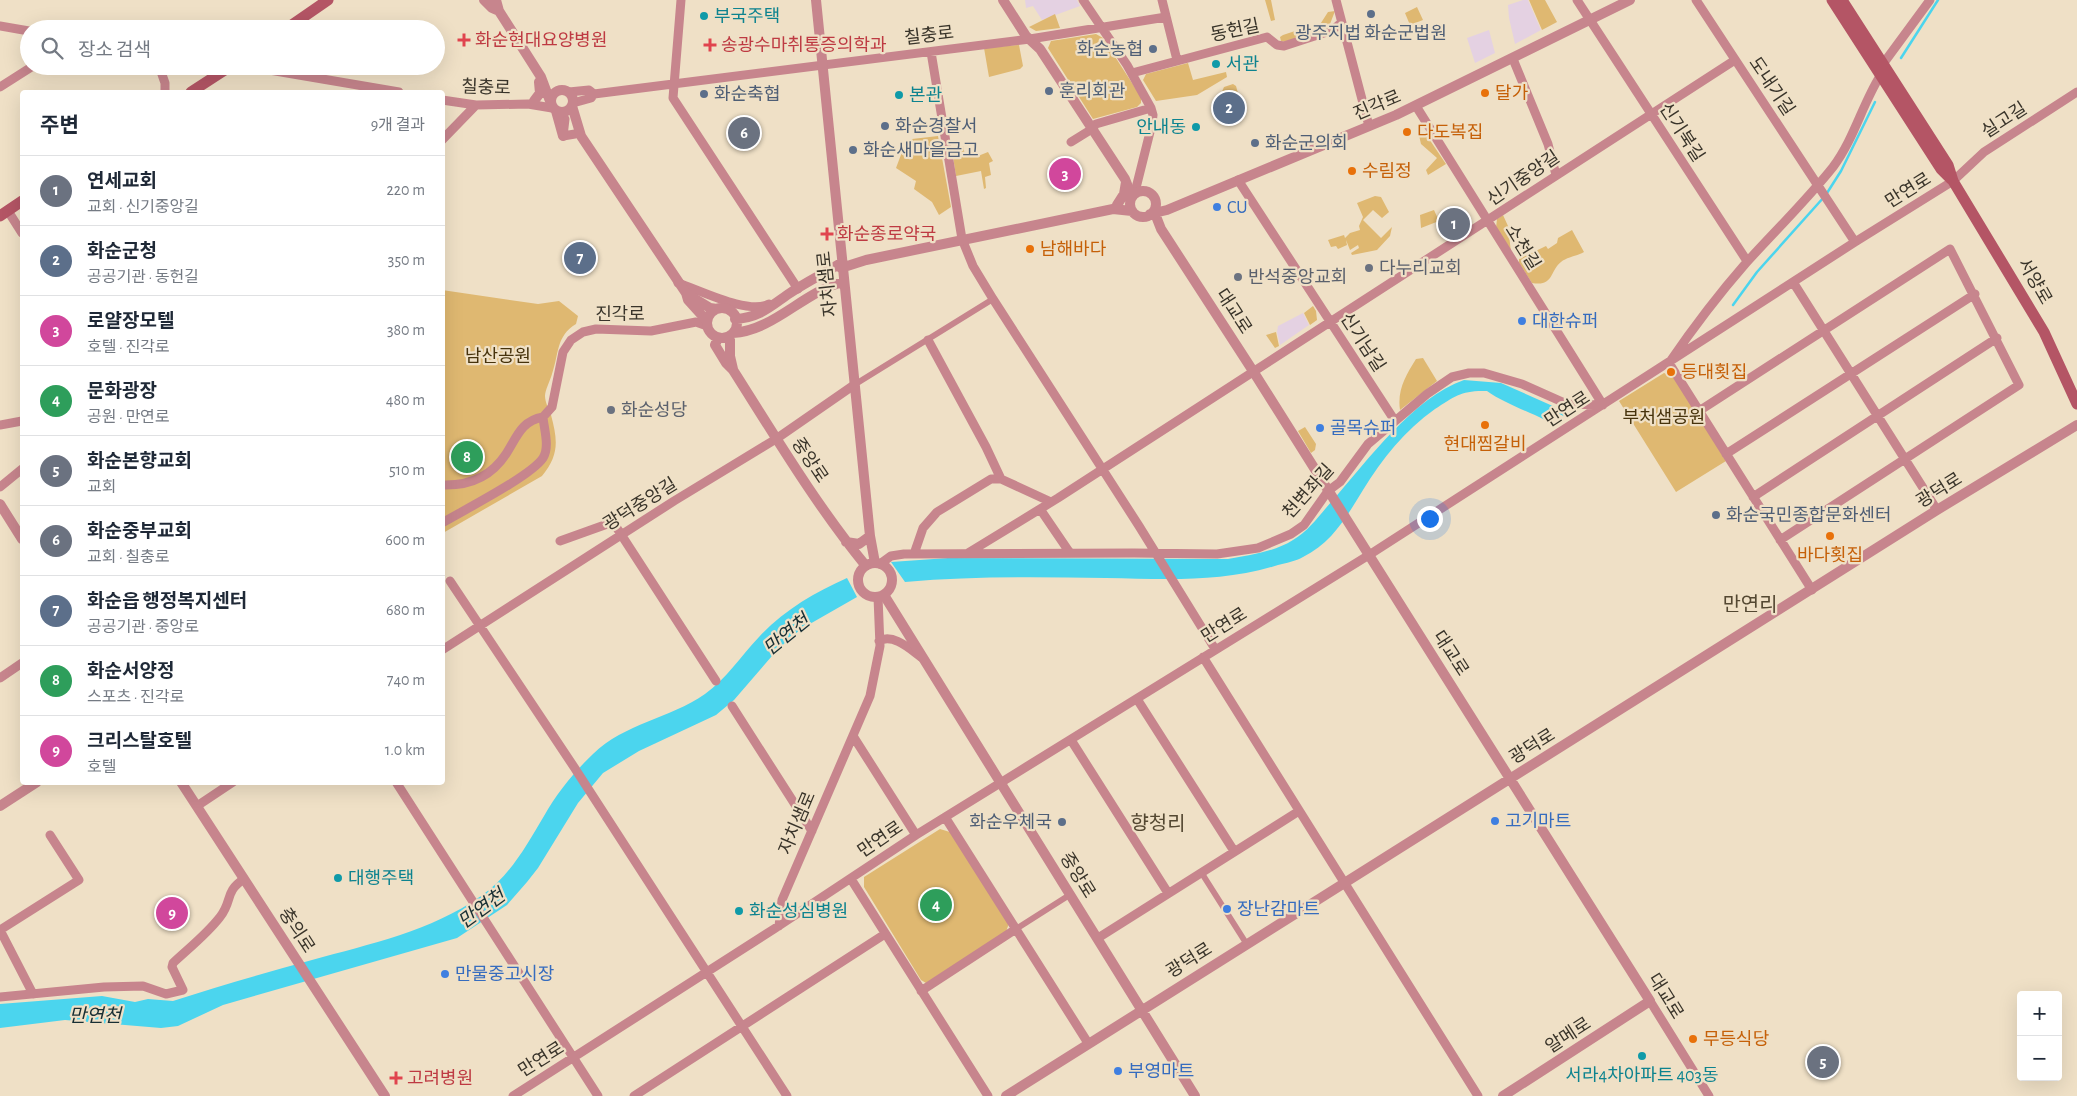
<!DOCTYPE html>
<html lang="ko">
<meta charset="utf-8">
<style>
:root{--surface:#fff;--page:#f2f2f3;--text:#1f2937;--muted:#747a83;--line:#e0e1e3;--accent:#111827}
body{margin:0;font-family:"Alegreya Sans","Noto Sans KR",sans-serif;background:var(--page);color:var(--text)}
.controls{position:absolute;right:15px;bottom:15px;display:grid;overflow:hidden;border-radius:5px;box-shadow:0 5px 20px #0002}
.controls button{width:45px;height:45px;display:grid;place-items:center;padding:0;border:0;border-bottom:1px solid var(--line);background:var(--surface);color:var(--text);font:25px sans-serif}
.you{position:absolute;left:1429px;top:518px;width:18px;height:18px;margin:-12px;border:4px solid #fff;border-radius:50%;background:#1a73e8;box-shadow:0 0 0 8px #1a73e833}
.badge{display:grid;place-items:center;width:32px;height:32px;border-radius:50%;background:var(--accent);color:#fff;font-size:16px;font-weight:700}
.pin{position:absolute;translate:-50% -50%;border:2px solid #fff;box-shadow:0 1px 5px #0006}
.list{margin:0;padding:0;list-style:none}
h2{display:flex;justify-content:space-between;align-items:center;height:65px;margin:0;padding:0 20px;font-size:21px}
h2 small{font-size:16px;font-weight:400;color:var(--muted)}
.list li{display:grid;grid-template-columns:32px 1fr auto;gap:15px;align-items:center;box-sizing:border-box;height:70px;padding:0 20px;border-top:1px solid var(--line)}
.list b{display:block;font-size:19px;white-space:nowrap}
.list p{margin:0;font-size:16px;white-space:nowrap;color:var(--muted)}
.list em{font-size:16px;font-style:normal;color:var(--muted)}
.icon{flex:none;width:28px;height:28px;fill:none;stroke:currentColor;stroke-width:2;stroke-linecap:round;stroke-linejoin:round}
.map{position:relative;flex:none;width:2077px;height:1096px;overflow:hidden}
.search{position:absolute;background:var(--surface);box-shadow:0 5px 20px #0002;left:20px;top:20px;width:425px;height:55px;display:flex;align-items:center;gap:12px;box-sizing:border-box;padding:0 18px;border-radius:28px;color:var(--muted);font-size:19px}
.panel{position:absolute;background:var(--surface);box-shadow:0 5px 20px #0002;left:20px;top:90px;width:425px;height:695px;border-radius:5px}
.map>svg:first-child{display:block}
.industrial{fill:#e4d1e2}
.green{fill:#dfb871}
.water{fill:#4bd5ee}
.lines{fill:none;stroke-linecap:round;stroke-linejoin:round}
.stream{stroke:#4bd5ee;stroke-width:2.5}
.pedestrian{stroke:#c7858d;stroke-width:6}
.minor{stroke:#c7858d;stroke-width:9}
.tertiary{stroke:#c7858d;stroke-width:10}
.secondary{stroke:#b45565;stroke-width:11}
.service-dot{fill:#5c6f8a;stroke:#efe0c6;stroke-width:2}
.culture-dot{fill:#0f9aa8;stroke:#efe0c6;stroke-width:2}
.health-dot{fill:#e0444e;stroke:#efe0c6;stroke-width:2}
.food-dot{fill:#e8710a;stroke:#efe0c6;stroke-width:2}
.shop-dot{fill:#3f7fe0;stroke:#efe0c6;stroke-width:2}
.worship-dot{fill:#6b7280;stroke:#efe0c6;stroke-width:2}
.labels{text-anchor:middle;stroke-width:4.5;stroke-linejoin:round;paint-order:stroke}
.culture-label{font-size:18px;fill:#0d838f;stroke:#efe0c6;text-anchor:start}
.street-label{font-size:18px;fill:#39342a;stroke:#efe0c6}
.service-label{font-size:18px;fill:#4e5e75;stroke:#efe0c6;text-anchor:start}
.health-label{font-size:18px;fill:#be3a42;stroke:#efe0c6;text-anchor:start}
.food-label{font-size:18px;fill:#c56008;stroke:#efe0c6;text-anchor:start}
.shop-label{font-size:18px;fill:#366cbe;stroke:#efe0c6;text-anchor:start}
.worship-label{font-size:18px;fill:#5b616d;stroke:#efe0c6;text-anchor:start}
.park-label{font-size:18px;fill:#47330c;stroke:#efe0c6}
.water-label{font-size:19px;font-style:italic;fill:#182f34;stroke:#efe0c6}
.quarter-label{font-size:20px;fill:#544832;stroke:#efe0c6}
</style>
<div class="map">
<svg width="2077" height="1096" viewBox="0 0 2077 1096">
<rect width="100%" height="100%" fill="#efe0c6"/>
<path class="industrial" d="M1025,0H1077L1080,6L1042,20L1033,6L1026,8Z
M1523,0H1528L1541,30L1515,44L1509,18L1508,5Z
M1489,30L1495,53L1475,63L1467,38Z
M1303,313L1309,325L1280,345L1277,332L1278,326Z"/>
<path class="green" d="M1265,0H1271L1275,20L1271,21Z
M1529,0H1545L1557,22L1542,30Z
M1417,7L1423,20L1410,25L1405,13Z
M1335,11L1330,24L1323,29L1319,26L1328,12Z
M1055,14L1060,28L1036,31L1029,27Z
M1307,27L1310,32L1308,35L1286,42L1281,41L1280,37L1283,35Z
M1096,34L1103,38L1141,97V103L1137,107L1093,119L1048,48L1051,41Z
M1019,45L1023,66L1020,69L989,77L984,48Z
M1188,63L1193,80L1226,72L1227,77L1197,95L1156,101L1143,80L1146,74Z
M1233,84L1236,86L1242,108L1235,115L1225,111L1218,101L1224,87Z
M1418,131L1425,133L1446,164L1428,175L1426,170L1437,158L1421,144Z
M938,136L951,207L939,215L932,202L914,189L916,181L896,168L902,152L912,139Z
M963,146L965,155L978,156L988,152L993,161L989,163L991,175L985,177L986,188L984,189L981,171L956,176L952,150Z
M1375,196L1381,197L1389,212L1382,218L1373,210L1363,220L1381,238L1392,227L1390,236L1377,250L1352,255L1351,253L1359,248L1358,245L1350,250L1346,240L1347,245L1338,249L1336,246L1331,247L1328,240L1344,235L1345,238L1350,233L1360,230L1359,226L1363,217L1357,203Z
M1434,210L1439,221L1421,228L1420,215Z
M1503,215L1508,226L1511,252L1496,228L1497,219Z
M1572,230L1584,252C1577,256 1567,257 1561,262C1550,270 1554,287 1532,283L1519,263V259L1546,246L1548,249L1557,243L1558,238Z
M442,290L538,304L559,301L578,316L576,324C556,336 559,354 552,374C550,381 545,390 545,396C545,402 549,410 551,415C558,441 559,455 542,476L443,533Z
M1313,306L1316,311L1317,320L1310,325L1304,313Z
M1276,332L1279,346L1275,348L1266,335Z
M1423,358L1437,381L1400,410C1397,390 1406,375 1416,359Z
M1664,373L1675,377L1726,461L1676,492L1619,401Z
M1305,427L1316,444L1315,450L1311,453L1298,431Z
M940,829L953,833L1009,923L1006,932L926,983L921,980L864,887V877Z"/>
<path class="water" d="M1464,380L1501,383L1555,407L1550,419L1545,420C1527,411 1502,402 1487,391C1462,390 1455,396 1435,409C1405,430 1382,459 1363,490C1347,516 1332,543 1303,557C1296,561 1286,563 1278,565C1221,583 1165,579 1106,578C1039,577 972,576 905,582L891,562L948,558L1228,559C1250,555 1274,552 1293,540C1310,530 1320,514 1333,500C1368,460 1414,397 1464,380Z
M847,578L857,597L801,629L778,649L734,700L716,715L639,751L603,773L578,803L538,868L527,882L507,905L457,938L223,1005L178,1026L161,1028L65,1020L0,1028V1004L102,996L135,1002L148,999L173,1001C219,986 265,973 312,960C370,944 431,931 481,896C511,875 526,846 544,816C557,793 574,772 593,754C625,723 669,719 705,694C726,679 741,656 759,637C784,610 814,593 847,578Z"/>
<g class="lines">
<path class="stream" d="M1901,58L1938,0
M1827,193L1841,171L1875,102
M1733,305L1757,272L1824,197
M1552,409L1568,417"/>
<path class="pedestrian" d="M854,385L993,299
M1201,872L1246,943
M1016,929L1071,894"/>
<path class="minor" d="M681,0L673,98L798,289
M1083,0L1127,65L1151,108L1153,115L1152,124L1136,188
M1162,0L1177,60
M1336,0L1369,126
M1577,0L1747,261
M1696,0L1855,242
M0,26L29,31
M931,52L962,239L973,266L993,299L1139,526L1215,649
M1513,59L1548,144L1556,175
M1883,64L1930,0
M159,66L165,83V92
M246,66L399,92
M1132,73L1267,37L1277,45L1284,46L1333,30L1341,23
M0,87L33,66
M569,92L589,90L594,94
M594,94L1030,39L1166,17
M442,100L476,105L528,104L552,108
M573,103L591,98L594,94
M1416,106L1603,405
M565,119L563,136L575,134
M442,140L476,105
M1071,142L1092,129L1096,124L1151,108
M1238,180L1395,421
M8,211L22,233
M1793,282L1937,510
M678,283C700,290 748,315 769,304
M928,340L986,447L1001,479
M1699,411L1950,249L2019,385L1780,540
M0,425L22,421
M1726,454L1975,294
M442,485C469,486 491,477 506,454C517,437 521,421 543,417
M0,487L22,469
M1753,497L1997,338
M1040,509L1070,553
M442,523C464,510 531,476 543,458C550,447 544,429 543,417L552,407L563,352L571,340L583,332L596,329L651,331L696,322L707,326
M560,541L613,522L716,681
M968,553L1058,498L1735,60
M914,554L923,528L937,512L991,479H1001L1051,502
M880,564L891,556L904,554L1134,553L1217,554L1258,548L1291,534L1304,525L1328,491L1340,482L1368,444L1427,394L1452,377L1469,373H1484L1522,384L1567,404L1603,405
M450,581L574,767L787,1096
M1812,590L1669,363C1693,328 1718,295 1746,263C1775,231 1806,201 1833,167C1854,139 1862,105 1880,76
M879,641C893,633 910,649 921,657
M442,650L674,501L776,439L854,385
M1203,657L1478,1096
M0,678L22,663
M1137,699L1234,851
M732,706L812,831
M853,736L916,835
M1071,740L1168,893
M396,782L598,1096
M197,806L233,782
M945,817L1088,1043
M851,879L988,1096
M779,926L782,900L870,696L880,646L878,597
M0,930L79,880L50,835
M0,930L33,994
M1098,938L1299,811
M921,991L1016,929
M0,997L104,987L143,986L166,994L183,990L172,967L173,963C189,948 207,934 220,917C233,901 224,892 244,879
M1650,1001L1709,1096
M513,1096L774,929L916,835L1369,555L1855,242L1953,181L1984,152L2077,92
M634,1096L885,934"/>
<path class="tertiary" d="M484,0L492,8L499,11
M496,0L499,11L541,77L550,101
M816,0L870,536L875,563
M1003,0L1026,36L1040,49L1125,179L1132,197
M551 101a11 11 0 1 1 22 0a11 11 0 1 1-22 0Z
M534,101L540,93L539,82
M572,106L581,136L686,293L688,300L707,321
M556,111L563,136
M1130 204a13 13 0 1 1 26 0a13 13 0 1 1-26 0Z
M1117,205L1124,194L1126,182
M1154,211L1161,229L1253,371L1650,1001L1503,1096
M1150,214L1167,210L1396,115L1630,0
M841,268L866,260L1113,209L1132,211
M687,294L710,308L717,309
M707 323a15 15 0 1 1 30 0a15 15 0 1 1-30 0Z
M735,319C758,318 770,307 787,295C804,283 823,274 841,263
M733,333C775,330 803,292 843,282
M730,336V356L733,369
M718,338L715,345L726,363L733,370C775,436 816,505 866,566
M0,504L22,539
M846,542L859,544L870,536
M858 580a17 17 0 1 1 34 0a17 17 0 1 1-34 0Z
M884,595L1195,1096
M181,782L385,1096
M0,806L37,782
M1006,1096L1937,510L2077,425"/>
<path class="secondary" d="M1832,0L1941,169L1951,179
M1842,0L1948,165L1953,181L2044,332L2077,404
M286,29L328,0
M191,92L231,66
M0,216L22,201"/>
</g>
<g class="service-dot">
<circle cx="1371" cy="14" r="5"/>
<circle cx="1153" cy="49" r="5"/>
<circle cx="1049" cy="91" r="5"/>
<circle cx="704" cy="94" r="5"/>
<circle cx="885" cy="126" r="5"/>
<circle cx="1255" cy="143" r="5"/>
<circle cx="853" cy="150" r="5"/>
<circle cx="1716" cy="515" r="5"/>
<circle cx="1062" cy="822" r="5"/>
</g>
<g class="culture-dot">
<circle cx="704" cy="16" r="5"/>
<circle cx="1216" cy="64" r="5"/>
<circle cx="899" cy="95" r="5"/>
<circle cx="1196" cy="127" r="5"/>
<circle cx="338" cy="878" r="5"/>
<circle cx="739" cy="911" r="5"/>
<circle cx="1642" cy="1056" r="5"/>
</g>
<g class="health-dot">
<path d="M461.5 32.5h5v5h5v5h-5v5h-5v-5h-5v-5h5z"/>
<path d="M707.5 37.5h5v5h5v5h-5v5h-5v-5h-5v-5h5z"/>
<path d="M824.5 226.5h5v5h5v5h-5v5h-5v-5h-5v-5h5z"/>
<path d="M393.5 1070.5h5v5h5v5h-5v5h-5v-5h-5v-5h5z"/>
</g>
<g class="food-dot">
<circle cx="1485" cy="93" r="5"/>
<circle cx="1407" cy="132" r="5"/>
<circle cx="1352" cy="171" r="5"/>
<circle cx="1030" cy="249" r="5"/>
<circle cx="1671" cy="372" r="5"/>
<circle cx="1485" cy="425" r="5"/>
<circle cx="1830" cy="536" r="5"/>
<circle cx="1693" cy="1039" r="5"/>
</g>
<g class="shop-dot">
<circle cx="1217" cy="207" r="5"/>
<circle cx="1522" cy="321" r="5"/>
<circle cx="1320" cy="428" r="5"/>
<circle cx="1495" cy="821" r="5"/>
<circle cx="1227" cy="909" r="5"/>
<circle cx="445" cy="974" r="5"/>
<circle cx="1118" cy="1071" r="5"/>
</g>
<g class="worship-dot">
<circle cx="1369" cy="268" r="5"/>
<circle cx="1238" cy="277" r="5"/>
<circle cx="611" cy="410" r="5"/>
</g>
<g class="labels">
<g class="culture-label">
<text x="714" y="22">부국주택</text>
<text x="1226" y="70">서관</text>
<text x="909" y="101">본관</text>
<text x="1186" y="133" text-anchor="end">안내동</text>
<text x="348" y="884">대행주택</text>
<text x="749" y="917">화순성심병원</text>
<text x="1642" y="1081" text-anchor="middle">서라4차아파트 403동</text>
</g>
<g class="street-label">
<text transform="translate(1235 30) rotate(-12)" y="6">동헌길</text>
<text transform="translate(929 35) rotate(-7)" y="6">칠충로</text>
<text transform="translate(1772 86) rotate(56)" y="6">도내기길</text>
<text transform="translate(486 87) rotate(2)" y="6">칠충로</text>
<text transform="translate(1377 105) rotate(-23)" y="6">진각로</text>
<text transform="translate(2004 120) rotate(-33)" y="6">실고길</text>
<text transform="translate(1682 132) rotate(57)" y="6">신기북길</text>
<text transform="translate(1523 178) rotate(-34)" y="6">신기중앙길</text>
<text transform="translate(1908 190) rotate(-32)" y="6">만연로</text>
<text transform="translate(1523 247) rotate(58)" y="6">소천길</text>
<text transform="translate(2035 281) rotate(60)" y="6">서양로</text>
<text transform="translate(827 284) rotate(-96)" y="6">자치샘로</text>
<text transform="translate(1234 311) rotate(57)" y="6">대교로</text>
<text x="620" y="320">진각로</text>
<text transform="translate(1363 342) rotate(57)" y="6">신기남길</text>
<text transform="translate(1567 409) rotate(-33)" y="6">만연로</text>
<text transform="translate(810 460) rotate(56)" y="6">중앙로</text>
<text transform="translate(1939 490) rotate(-32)" y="6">광덕로</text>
<text transform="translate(1308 491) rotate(-48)" y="6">천변좌길</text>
<text transform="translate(640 504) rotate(-32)" y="6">광덕중앙길</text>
<text transform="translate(1224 625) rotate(-32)" y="6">만연로</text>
<text transform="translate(1451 653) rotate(57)" y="6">대교로</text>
<text transform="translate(1532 746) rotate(-32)" y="6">광덕로</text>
<text transform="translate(797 823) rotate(-67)" y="6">자치샘로</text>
<text transform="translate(880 839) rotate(-34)" y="6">만연로</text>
<text transform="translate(1078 875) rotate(58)" y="6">중앙로</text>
<text transform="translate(297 930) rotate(57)" y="6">충의로</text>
<text transform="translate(1189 960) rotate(-32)" y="6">광덕로</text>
<text transform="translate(1666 996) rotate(58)" y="6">대교로</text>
<text transform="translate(1568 1035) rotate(-33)" y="6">알메로</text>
<text transform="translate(541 1059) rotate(-32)" y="6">만연로</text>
</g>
<g class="service-label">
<text x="1371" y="39" text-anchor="middle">광주지법 화순군법원</text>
<text x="1143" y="55" text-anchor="end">화순농협</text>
<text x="1059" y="97">훈리회관</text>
<text x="714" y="100">화순축협</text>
<text x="895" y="132">화순경찰서</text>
<text x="1265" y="149">화순군의회</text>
<text x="863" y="156">화순새마을금고</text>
<text x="1726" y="521">화순국민종합문화센터</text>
<text x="1052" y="828" text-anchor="end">화순우체국</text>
</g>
<g class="health-label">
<text x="475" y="46">화순현대요양병원</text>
<text x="721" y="51">송광수마취통증의학과</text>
<text x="837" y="240">화순종로약국</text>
<text x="407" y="1084">고려병원</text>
</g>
<g class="food-label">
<text x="1495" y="99">달가</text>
<text x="1417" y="138">다도복집</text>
<text x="1362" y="177">수림정</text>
<text x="1040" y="255">남해바다</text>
<text x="1681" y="378">등대횟집</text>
<text x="1485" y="450" text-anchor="middle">현대찜갈비</text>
<text x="1830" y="561" text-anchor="middle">바다횟집</text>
<text x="1703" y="1045">무등식당</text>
</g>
<g class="shop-label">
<text x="1227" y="213">CU</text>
<text x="1532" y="327">대한슈퍼</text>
<text x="1330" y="434">골목슈퍼</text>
<text x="1505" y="827">고기마트</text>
<text x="1237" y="915">장난감마트</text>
<text x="455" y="980">만물중고시장</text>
<text x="1128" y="1077">부영마트</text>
</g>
<g class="worship-label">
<text x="1379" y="274">다누리교회</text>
<text x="1248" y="283">반석중앙교회</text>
<text x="621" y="416">화순성당</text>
</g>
<g class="park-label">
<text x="498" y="362">남산공원</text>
<text x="1664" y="423">부처샘공원</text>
</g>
<g class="water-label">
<text transform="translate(786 634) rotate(-39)" y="7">만연천</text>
<text transform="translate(481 908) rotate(-36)" y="7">만연천</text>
<text x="95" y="1022">만연천</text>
</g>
<g class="quarter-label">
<text x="1750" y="611">만연리</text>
<text x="1158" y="830">향청리</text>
</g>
</g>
</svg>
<div class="controls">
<button>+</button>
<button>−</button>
</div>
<div class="you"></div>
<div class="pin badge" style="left:1454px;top:224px;background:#6b7280">1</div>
<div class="pin badge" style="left:1229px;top:108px;background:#5c6f8a">2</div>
<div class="pin badge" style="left:1065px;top:174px;background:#d1479c">3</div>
<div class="pin badge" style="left:936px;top:905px;background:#2e9e5b">4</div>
<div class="pin badge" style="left:1823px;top:1062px;background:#6b7280">5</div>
<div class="pin badge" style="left:744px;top:133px;background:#6b7280">6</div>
<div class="pin badge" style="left:580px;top:258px;background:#5c6f8a">7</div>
<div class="pin badge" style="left:467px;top:457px;background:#2e9e5b">8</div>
<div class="pin badge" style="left:172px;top:913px;background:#d1479c">9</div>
<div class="search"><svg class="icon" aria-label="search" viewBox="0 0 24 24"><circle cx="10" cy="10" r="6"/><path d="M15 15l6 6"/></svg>장소 검색</div>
<section class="panel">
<h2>주변<small>9개 결과</small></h2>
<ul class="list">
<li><span class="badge" style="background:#6b7280">1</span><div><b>연세교회</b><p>교회 · 신기중앙길</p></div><em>220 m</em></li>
<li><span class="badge" style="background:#5c6f8a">2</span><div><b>화순군청</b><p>공공기관 · 동헌길</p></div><em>350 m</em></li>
<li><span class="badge" style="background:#d1479c">3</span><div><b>로얄장모텔</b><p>호텔 · 진각로</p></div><em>380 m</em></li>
<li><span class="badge" style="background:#2e9e5b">4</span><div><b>문화광장</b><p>공원 · 만연로</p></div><em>480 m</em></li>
<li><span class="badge" style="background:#6b7280">5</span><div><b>화순본향교회</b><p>교회</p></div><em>510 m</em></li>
<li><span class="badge" style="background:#6b7280">6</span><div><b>화순중부교회</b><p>교회 · 칠충로</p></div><em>600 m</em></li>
<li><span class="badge" style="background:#5c6f8a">7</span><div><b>화순읍 행정복지센터</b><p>공공기관 · 중앙로</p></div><em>680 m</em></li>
<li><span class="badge" style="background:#2e9e5b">8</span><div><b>화순서양정</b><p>스포츠 · 진각로</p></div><em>740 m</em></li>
<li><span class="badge" style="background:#d1479c">9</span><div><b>크리스탈호텔</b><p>호텔</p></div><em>1.0 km</em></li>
</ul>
</section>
</div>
